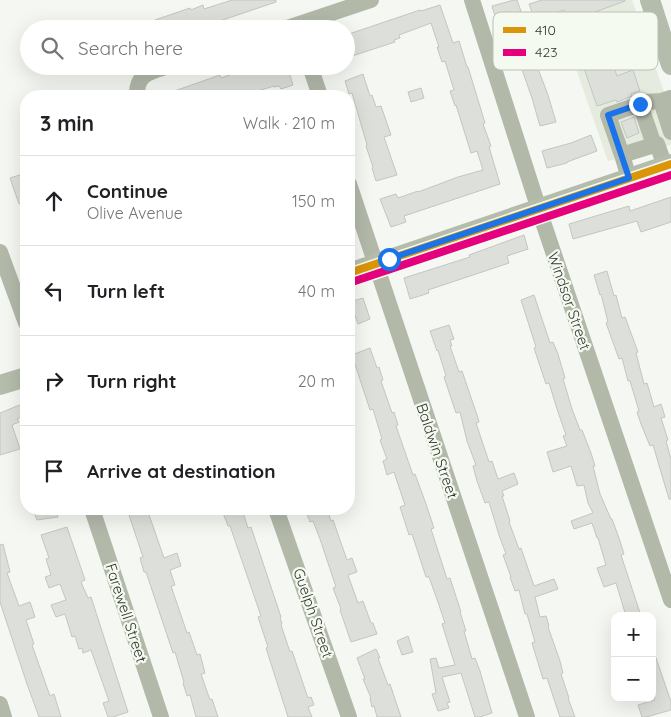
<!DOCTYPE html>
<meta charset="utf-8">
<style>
:root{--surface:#fff;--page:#f2f2f2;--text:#202124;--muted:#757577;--line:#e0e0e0}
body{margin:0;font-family:Quicksand,sans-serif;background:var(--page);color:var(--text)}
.controls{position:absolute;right:15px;bottom:15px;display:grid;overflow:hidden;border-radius:10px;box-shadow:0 5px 20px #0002}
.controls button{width:45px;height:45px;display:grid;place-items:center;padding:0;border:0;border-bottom:1px solid var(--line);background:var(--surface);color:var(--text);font:25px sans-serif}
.stop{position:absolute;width:15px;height:15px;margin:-11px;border:4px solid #1a73e8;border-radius:50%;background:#fff}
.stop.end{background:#1a73e8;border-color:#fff;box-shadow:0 1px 5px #0008}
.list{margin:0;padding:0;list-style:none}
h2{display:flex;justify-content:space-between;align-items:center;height:65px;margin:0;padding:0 20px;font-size:21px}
h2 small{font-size:16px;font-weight:400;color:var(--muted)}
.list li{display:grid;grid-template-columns:32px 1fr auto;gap:15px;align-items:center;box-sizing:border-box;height:90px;padding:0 20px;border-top:1px solid var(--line)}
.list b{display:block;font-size:19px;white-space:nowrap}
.list p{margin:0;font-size:16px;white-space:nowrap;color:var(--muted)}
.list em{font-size:16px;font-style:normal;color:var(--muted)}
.icon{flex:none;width:28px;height:28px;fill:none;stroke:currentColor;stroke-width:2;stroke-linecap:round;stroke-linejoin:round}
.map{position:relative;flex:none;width:671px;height:717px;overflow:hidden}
.search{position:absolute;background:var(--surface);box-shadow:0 5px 20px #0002;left:20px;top:20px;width:335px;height:55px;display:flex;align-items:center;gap:12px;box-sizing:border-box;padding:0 18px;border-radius:28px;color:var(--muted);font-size:19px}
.panel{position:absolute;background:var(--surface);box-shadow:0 5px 20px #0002;left:20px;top:90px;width:335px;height:425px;border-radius:20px}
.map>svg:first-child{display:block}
.built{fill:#e5ebde}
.building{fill:#dddfda;stroke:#c4c6c1}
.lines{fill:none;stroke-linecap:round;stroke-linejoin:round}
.minor{stroke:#b2b9a9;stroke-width:16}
.major{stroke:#b4bcab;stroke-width:20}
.bus-1-casing{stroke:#f5faf0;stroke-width:11}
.bus-2-casing{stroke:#f5faf0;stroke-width:11}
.bus-1{stroke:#da9508;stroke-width:8}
.bus-2{stroke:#e5007d;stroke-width:8}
.route{stroke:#1a73e8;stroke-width:6}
.labels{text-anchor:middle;stroke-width:4.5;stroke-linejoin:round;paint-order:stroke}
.street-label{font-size:15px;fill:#353733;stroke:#f5faf0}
.key{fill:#f5faf0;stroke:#bbc0b7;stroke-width:1}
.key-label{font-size:14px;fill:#353733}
</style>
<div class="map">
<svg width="671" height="717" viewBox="0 0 671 717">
<rect width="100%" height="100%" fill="#f5f8f2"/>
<path class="built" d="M552,0H632L671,112V145L608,161Z"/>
<path class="building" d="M232,0H276V2L202,27V25L192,29H158L155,20L190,8L191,10L203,5L204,9Z
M514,0H517L522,14L511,17L512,22L498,26L492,6Z
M542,0H625V1L595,12L617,76L633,70L640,91L631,94L632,96L617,102L616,100L597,106L564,10L535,20L529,4Z
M440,5L453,43L459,41L467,67H468L485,123L483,124L491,146L489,147L500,184L404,216L406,222L391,227L380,199L396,194L398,198L418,191V192L458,177L483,170L477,151L471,153L456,105L455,106L450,91L454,90L445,61L442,62L437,47H439L431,23L399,35L400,38L394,40L395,42L346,58V35L420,10L421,11Z
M531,44L539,66H537L548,95L556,122L540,126L532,98L515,50Z
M254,66H287L293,85L281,89L279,86L274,87V86L251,93L252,96H164L163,95L220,75L221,78Z
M363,74L370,96L372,95L376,107L381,106L391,135L384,137L397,175L376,181L372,168L373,167L366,146L367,145L352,93L349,94L345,81Z
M421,88L424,98L411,102L408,92Z
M634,117L639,133L627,138L621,122Z
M591,135L597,151L567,162V163L547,168L542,151L571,143Z
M26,173V201L19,204L10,178Z
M671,197V222L641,232L637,221L573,239L569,224L629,206L630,211Z
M524,235L528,249L507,256L509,263L428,290L429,293L410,299L404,278L470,257L469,255Z
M607,271L614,296L616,295L622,318L625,317L638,352L636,353L644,384L647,383L654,407L661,404L665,417L661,418L668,440L666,441L671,459V499H669L653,445L650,446L641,424L637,412L639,411L630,381H628L622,358L619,359L606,323L608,322L601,294L600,295L594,275Z
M534,295L550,343L553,342L558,354L565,378L563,379L572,409L580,430H582L591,453L595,466H593L600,494L611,519H612L619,538L624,554L621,555L641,616H626L616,583L604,587L597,568L606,565L598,538H597L592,523L574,529L571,521L593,513L588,503L584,485L577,486L571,466L553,472L547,452L567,446L563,436L566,435L558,412L549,383L546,384L534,348L536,347L521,300Z
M363,298L370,319L358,324L350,302Z
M449,325L454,339L450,340L452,346H450L459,372L462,371L478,418L479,422L476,423L489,462L492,461L498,479L514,473L518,484L502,491L504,496H502L510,521L509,522L519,549L521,548L534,586L554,579L558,589L535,597L540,617L546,616L549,626L548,627L560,661L563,673L561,674L569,698H568L575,717H560L547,678L543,679L532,643L535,642L527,614H525L519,590L515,591L510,577H511L503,555L506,554L499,535L489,502L485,503L477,481L473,466L476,465L467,441L460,412L456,413L444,377L446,376L438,350L437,351L430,331Z
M370,348L377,368L379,367L383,380L381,381L392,413L394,412L398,425L396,426L413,475L415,474L426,504L434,528L431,529L447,579L450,578L461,612H460L466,631H464L472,659L475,658L480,671L492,713L480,717H475L461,673L442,677L450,702L447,703L449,708L438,711L432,694L436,693L430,659L436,658L439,668L455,665L442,624L445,623L439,605L429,577H426L412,534L409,535L400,507L405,505L394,472L387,475L383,461L387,459L380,440L382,439L373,409L370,410L352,355Z
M22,404L26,415L17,419L19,422L12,425L20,449L0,455V413Z
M33,509H56L58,517L37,520Z
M127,509H147L164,558L177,553L181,566L170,570L175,585L171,586L187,633L189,632L197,655L200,654L205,673L201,674L210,700L212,699L218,717H196L190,695L187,696L183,683L184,682L175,652L173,653L146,572H144L140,558L143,557Z
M235,509H242L248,528L251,527L281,617H280L282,624L281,625L290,652L292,651L308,698L311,697L314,705L308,707L312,717H288L266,648L268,647L258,617L261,616L230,526H228L223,513Z
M305,509H327L331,521L333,520L347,560L352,558L357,572L348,575L358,603L363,601L371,623H373L377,634L351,642L340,610L341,609L333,588L336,587L320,539L313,521L310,522Z
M67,527L85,580L81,582L88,598L91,597L128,712L113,717H108L103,703L109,701L91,650L83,653L82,648L79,649L75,636L72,637L65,614L56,617L51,605L66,600L60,584L49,588L45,577L51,575L46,559L49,558L41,535Z
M3,544L10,572L7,573L19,606L30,602L35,617L26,620L34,644L32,645L50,696L54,694L61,717H39L27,684L0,602V545Z
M408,636L413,652L402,655L397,641Z
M376,649L380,658H378L388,685L390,684L401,717H377L374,706L372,707L370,698H371L363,679H365L357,658Z
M652,652H654L669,696L671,701V710L646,717H642L638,705L655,700L652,693Z"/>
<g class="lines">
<path class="minor" d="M472,0L542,219L671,600
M284,29L371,0
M310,66L320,96
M137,96C136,73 151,72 169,66
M670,98L661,101L671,132
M640,104L654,145
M622,155L608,115L646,102L661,101
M629,178L622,155L657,144L665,166
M349,184L527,717
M0,252L26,323
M92,509L161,717
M276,509L349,717
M0,704L4,717"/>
<path class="major" d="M650,0L671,65
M349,273L671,164
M0,385L26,377"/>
<defs>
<path id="bus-1" d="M349,273L671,164"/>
<path id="bus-2" d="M352,282L671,175"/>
</defs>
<use href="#bus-1" class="bus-1-casing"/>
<use href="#bus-2" class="bus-2-casing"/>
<use href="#bus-1" class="bus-1"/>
<use href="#bus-2" class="bus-2"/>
</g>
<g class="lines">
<path class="route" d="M389,259L629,178L608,115L640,104"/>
</g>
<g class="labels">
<g class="street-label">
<text transform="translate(569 301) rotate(71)" y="5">Windsor Street</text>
<text transform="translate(437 451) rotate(71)" y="5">Baldwin Street</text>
<text transform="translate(126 613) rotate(72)" y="5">Farewell Street</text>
<text transform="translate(313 613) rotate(71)" y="5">Guelph Street</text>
</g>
</g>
<rect x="493" y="12" width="165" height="58" rx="8" class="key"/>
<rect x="503" y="27" width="23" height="6" fill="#da9508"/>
<rect x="503" y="49" width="23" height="7" fill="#e5007d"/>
<g class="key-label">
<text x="535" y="35">410</text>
<text x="535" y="57">423</text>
</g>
</svg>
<div class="controls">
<button>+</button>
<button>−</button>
</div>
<div class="stop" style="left:389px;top:259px"></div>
<div class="stop end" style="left:640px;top:104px"></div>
<div class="search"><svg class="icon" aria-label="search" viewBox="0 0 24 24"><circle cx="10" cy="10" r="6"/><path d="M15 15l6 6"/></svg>Search here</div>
<section class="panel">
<h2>3 min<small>Walk · 210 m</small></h2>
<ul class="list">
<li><svg class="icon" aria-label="ahead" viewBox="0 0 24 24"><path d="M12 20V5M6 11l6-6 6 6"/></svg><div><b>Continue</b><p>Olive Avenue</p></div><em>150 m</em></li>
<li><svg class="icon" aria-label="left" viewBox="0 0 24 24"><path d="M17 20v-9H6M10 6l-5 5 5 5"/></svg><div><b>Turn left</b></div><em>40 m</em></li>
<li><svg class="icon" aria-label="right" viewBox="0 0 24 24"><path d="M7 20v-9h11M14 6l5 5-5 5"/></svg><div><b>Turn right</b></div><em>20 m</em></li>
<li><svg class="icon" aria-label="arrive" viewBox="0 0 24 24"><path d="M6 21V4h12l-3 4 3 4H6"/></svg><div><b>Arrive at destination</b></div></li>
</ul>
</section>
</div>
